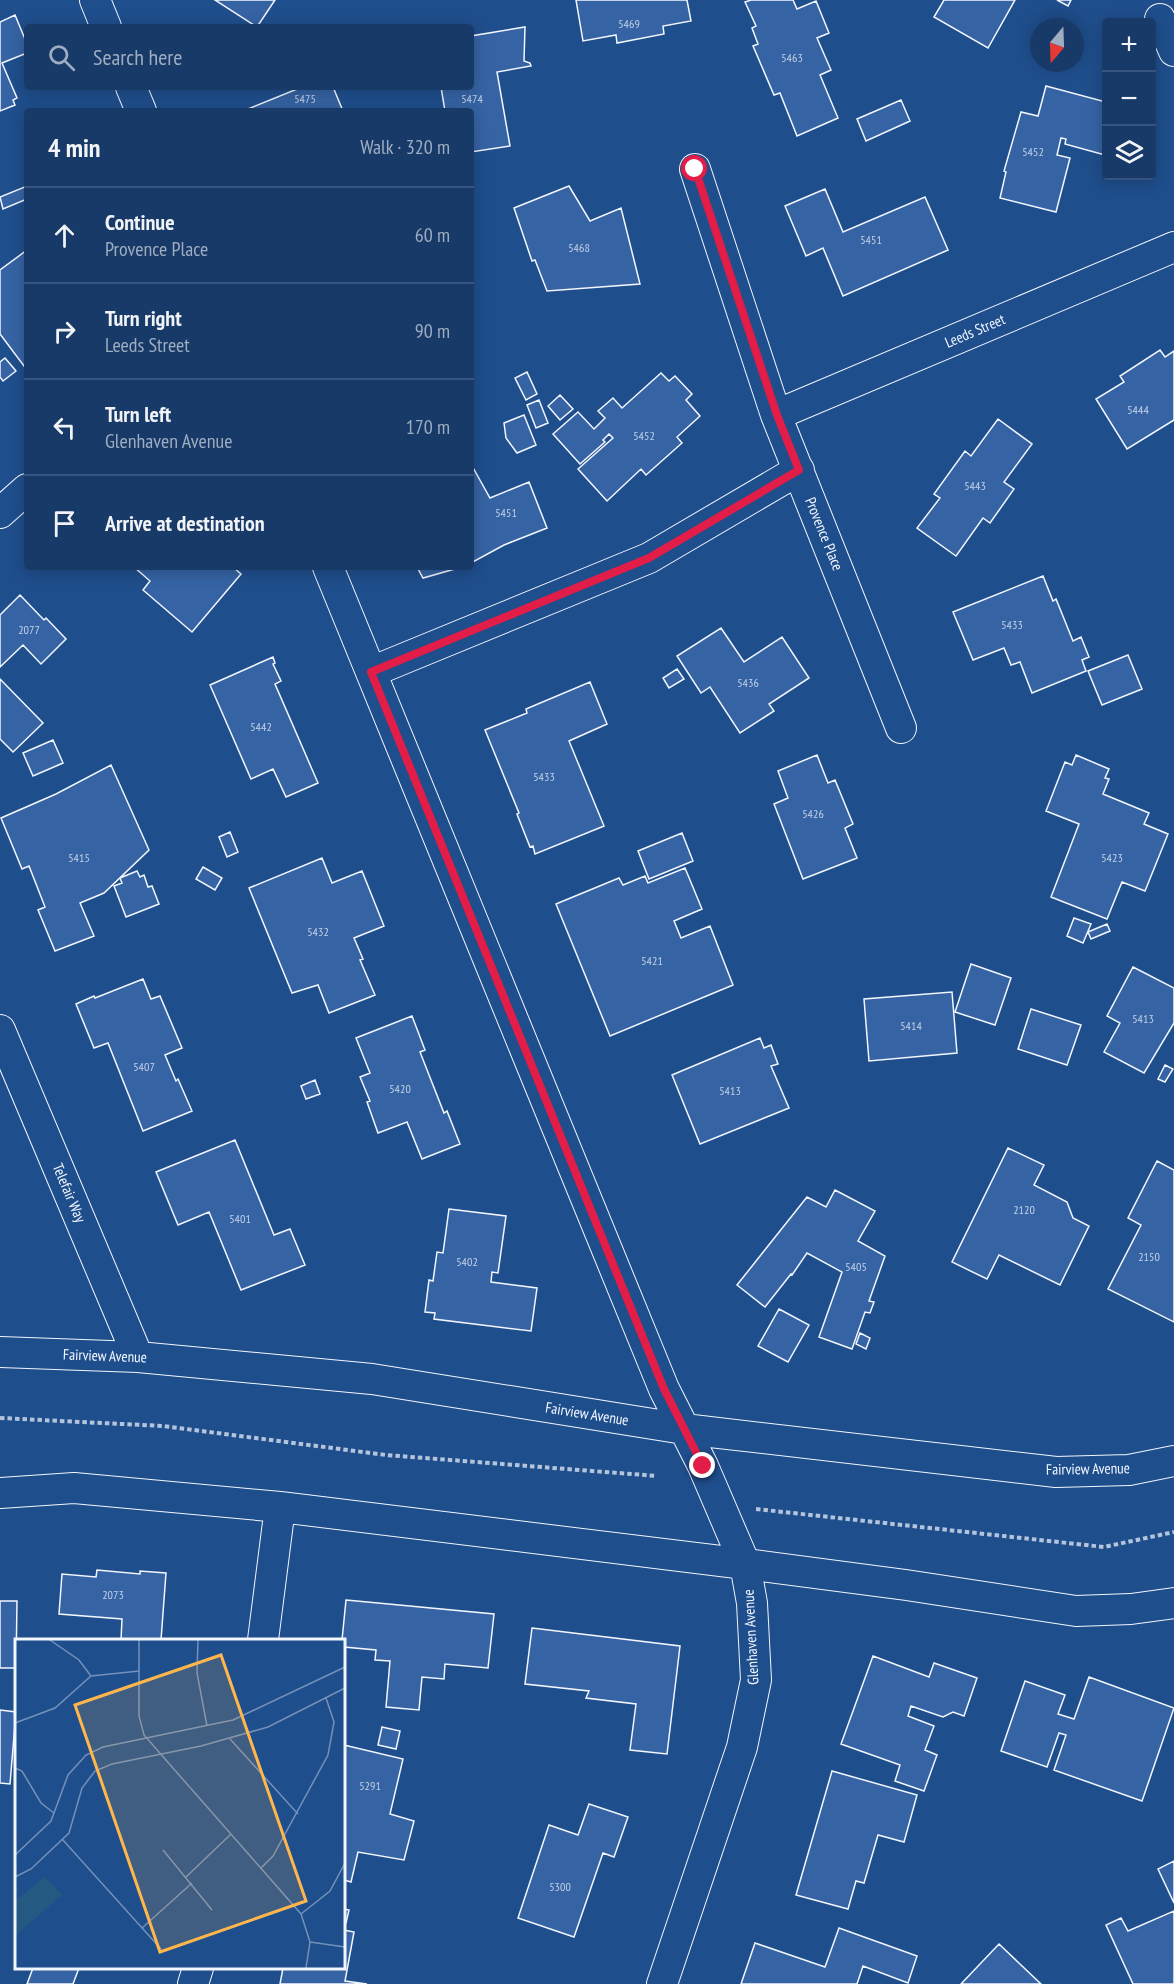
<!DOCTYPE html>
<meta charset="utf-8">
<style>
:root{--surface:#173a69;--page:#20416f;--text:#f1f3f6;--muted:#9eadc0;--line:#36547d}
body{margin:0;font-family:"PT Sans Narrow",sans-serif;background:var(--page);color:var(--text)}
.controls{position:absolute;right:18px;top:18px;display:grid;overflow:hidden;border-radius:6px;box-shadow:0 3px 15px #0003}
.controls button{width:54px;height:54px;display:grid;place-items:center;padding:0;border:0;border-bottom:2px solid var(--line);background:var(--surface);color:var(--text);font:30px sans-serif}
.compass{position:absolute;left:1030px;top:18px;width:54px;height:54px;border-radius:50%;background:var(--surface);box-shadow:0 3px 15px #0003;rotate:199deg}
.stop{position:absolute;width:18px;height:18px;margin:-14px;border:4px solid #e11d48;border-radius:50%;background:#fff}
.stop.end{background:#e11d48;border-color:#fff;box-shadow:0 2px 6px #0008}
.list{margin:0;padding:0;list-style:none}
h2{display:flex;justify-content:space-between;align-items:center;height:78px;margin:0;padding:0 24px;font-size:26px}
h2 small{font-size:20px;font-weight:400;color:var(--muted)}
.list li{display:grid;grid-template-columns:39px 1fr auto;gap:18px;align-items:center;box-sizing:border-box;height:96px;padding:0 24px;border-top:2px solid var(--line)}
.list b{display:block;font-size:22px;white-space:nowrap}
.list p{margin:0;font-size:20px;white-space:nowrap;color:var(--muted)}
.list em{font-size:20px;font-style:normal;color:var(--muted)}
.icon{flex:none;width:33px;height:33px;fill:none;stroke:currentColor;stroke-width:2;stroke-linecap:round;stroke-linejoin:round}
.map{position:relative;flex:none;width:1174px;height:1984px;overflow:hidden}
.search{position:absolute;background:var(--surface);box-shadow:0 3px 15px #0003;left:24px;top:24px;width:450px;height:66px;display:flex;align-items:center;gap:15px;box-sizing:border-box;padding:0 21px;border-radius:6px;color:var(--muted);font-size:22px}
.panel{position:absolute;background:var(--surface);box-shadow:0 3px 15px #0003;left:24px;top:108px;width:450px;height:462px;border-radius:6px}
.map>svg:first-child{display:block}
.building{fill:#3563a3;stroke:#f2f6ff;stroke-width:1.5}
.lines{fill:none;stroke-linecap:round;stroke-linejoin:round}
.minor-casing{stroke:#f2f6ff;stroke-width:32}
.path{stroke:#b3c4dc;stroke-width:4;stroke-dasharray:4.5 3;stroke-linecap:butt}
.minor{stroke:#1f4e8c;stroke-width:30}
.route{stroke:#e11d48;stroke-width:8}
.labels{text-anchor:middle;stroke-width:4.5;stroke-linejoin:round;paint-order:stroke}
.number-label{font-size:12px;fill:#c3d1e8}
.street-label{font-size:15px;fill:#f2f6ff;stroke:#1f4e8c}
.inset-road{fill:none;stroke:#7391ba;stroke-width:1.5}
.view{fill:#ffb74d;fill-opacity:0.15;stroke:#ffb74d;stroke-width:3}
.inset-edge{fill:none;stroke:#f2f6ff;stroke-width:3}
</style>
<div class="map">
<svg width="1174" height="1984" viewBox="0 0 1174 1984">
<rect width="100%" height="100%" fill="#1f4e8c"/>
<path class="building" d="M215,0H275L257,27Z
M576,0H687L691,21L663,26L664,34L617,43L616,35L583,41Z
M751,0H793L797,9L816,1L829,33L817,38L831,70L820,75L838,118L797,136L780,93L774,95L753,46L758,44L752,28L756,26L745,2Z
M944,0H1015L988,48L934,17Z
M1057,0H1071L1068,6Z
M15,15L27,44V53L2,63L17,98L13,100L15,105L0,111V22Z
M525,27L524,61L530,63L531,66L497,72L510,146L471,152V111H445L441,87H471V36Z
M1046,86L1106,102L1105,155L1065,144L1066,139L1061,138L1057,155L1070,158L1056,212L1000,198L1006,172L1004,171L1021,112L1038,116Z
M302,87H333L343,111H243Z
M901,100L910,121L866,141L857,119Z
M27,186V199L3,209L0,197Z
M569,186L590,221L621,208L640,284L547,291L535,260L532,261L514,208Z
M825,189L843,232L925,197L948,250L843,296L823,248L806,256L785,206Z
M27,250V370L0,334V270Z
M1160,350L1165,357L1174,351V420L1127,449L1096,399L1124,382L1120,376Z
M5,358L16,371L3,381L0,377V362Z
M527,372L537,394L526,400L515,378Z
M661,373L669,381L675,376L692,394L686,400L700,416L677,437L682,443L646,475L641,469L607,501L578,469L613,438L609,434L603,440L605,442L580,464L553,434L578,412L594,429L605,418L598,411L613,398L622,408Z
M560,395L573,409L560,420L548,406Z
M539,400L548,423L536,428L527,405Z
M524,415L536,445L517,453L506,438L504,423Z
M998,419L1032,444L1004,482L1014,489L990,523L983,518L956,556L917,528L940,498L934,494L965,451L971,456Z
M471,464L490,498L529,482L547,528L504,545L471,563Z
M134,567H233L241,574L192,632L143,590L150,581Z
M417,567H462L423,578Z
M1043,576L1053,601L1056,599L1073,641L1081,637L1089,657L1082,660L1086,671L1032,693L1020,662L1011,665L1004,648L973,660L953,612Z
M20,595L44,620L46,618L66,639L41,664L23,645L0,667V615Z
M721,628L744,662L782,637L809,678L769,704L774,711L740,733L710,687L701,693L677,656Z
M1128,655L1142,689L1102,705L1088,671Z
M273,657L275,663L273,664L281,681L275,684L318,783L286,797L273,769L251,779L210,685Z
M677,669L684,679L669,688L663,678Z
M0,679L43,723L13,752L0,739Z
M590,682L607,724L569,741L604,826L535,854L533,846L530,847L517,814L519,813L485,730L527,713L526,709Z
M53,740L63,763L33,776L23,753Z
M817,755L828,783L835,780L853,824L845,828L857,858L803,879L774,804L788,798L778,771Z
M1076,755L1109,769L1105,778L1109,779L1103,794L1149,813L1144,824L1168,834L1145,891L1122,882L1107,919L1051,897L1079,824L1046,811L1065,762L1072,765Z
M111,765L149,850L104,893L80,903L94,936L55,951L38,910L45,907L29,866L22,869L1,818L56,794Z
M230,832L238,852L227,857L219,837Z
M682,833L693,861L649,879L638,851Z
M322,858L332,883L362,871L384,926L354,938L363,959L360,960L375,995L329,1013L318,985L292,993L249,888Z
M203,867L222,878L215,890L196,879Z
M685,868L702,909L674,921L681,938L710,926L733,985L610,1036L556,904L619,878L623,885L645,876L648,883Z
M137,871L140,877L144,875L148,887L152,886L159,904L126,917L114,886L122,883L120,878Z
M1074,918L1091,924L1083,943L1067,936Z
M1107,924L1110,931L1091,939L1088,932Z
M971,964L1011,978L995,1025L955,1012Z
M1133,967L1174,988V1023L1144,1073L1104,1052L1120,1023L1107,1016Z
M143,979L151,999L160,996L182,1048L165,1055L176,1081L178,1079L192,1111L143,1131L108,1043L94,1048L76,1004L94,996L95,998Z
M952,992L957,1053L869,1061L864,999Z
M1031,1009L1081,1025L1067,1065L1018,1049Z
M412,1016L425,1050L420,1052L444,1113L447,1111L460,1144L422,1159L407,1122L378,1133L367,1102L370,1101L360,1077L370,1073L356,1038Z
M760,1038L764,1048L771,1045L778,1064L771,1066L789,1108L700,1144L672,1075Z
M1165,1065L1173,1069L1165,1082L1158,1079Z
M315,1080L320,1094L306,1099L301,1086Z
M235,1140L274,1235L290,1229L305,1265L241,1290L209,1212L178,1225L156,1172Z
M1008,1148L1044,1165L1034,1185L1067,1202L1073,1218L1089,1226L1060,1285L999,1255L987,1279L952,1262Z
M1157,1161L1174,1170V1322L1108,1289L1141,1225L1128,1218Z
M835,1190L875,1211L858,1241L885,1256L869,1301L874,1302L870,1313L865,1312L852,1349L819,1337L842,1272L807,1253L792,1275L791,1274L765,1307L737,1285L807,1197L826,1207Z
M449,1209L506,1216L498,1273L492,1272L491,1282L537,1288L531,1331L434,1319L435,1313L425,1312L429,1280L433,1281L437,1252L443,1253Z
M779,1309L809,1325L788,1362L758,1346Z
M860,1333L870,1338L866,1349L856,1344Z
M97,1570L140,1574V1571L166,1573L161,1640H121L122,1619L59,1614L62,1574L96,1577Z
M346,1600L494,1614L488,1668L445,1664L444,1679L422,1677L419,1710L386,1707L390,1661L375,1660L376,1650L344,1647V1640H342Z
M0,1601H17L16,1668H0Z
M532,1628L680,1646L667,1754L630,1750L636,1704L586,1698L589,1691L525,1684Z
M873,1656L929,1677L934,1663L977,1678L964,1716L953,1712L943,1717L911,1706L908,1716L934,1726L925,1750L937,1755L924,1791L895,1781L900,1765L841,1744Z
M1089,1677L1174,1708L1142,1801L1054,1770L1066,1735L1059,1733L1047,1767L1001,1751L1025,1681L1065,1695L1058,1714L1074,1719Z
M0,1710L16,1712L10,1784L0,1783Z
M382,1727L400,1731L396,1749L378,1745Z
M344,1745L403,1759L390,1814L414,1821L404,1860L358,1852L351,1882L344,1880Z
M832,1771L917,1795L904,1842L878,1835L864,1883L856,1881L848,1909L796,1895Z
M589,1804L628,1817L614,1857L603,1853L574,1937L518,1918L549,1825L578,1835Z
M1174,1861V1903L1158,1869Z
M344,1909L349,1910L346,1923L344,1922Z
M1174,1911V1984H1133L1106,1925L1121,1918L1128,1931Z
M839,1928L917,1956L908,1983L863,1966L857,1984H741L755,1943L825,1967Z
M344,1930L354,1932L345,1981L367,1984H280L283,1968H344Z
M999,1944L1041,1984H961Z
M33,1968H79L73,1984H27Z"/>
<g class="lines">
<defs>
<path id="minor" d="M95,0L106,27
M1160,19L1174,51
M131,87L141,111
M695,169L776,415L901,728
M776,415L1174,247
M0,513L27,489
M328,567L664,1389L703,1466L745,1564L752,1603L756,1680L742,1747L662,1984
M371,672L649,558L799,470
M0,1030L138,1357
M0,1352L138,1357L372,1379L684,1429L1056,1472L1129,1470L1174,1461
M0,1493L74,1488L280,1507L745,1564L906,1585L1076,1611L1131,1609L1174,1603
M263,1640L280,1507
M193,1984L198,1968"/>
</defs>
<use href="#minor" class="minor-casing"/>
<path class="path" d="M0,1418L163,1426L386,1455L657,1476
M756,1509L1104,1547L1174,1532"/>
<use href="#minor" class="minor"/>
</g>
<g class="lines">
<path class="route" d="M695,169L777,415L799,470L649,558L371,672L664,1389L703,1466"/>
</g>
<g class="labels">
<g class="number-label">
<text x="629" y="28">5469</text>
<text x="792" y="62">5463</text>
<text x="305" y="103">5475</text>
<text x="472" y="103">5474</text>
<text x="1033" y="156">5452</text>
<text x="871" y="244">5451</text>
<text x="579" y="252">5468</text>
<text x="1138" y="414">5444</text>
<text x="644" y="440">5452</text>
<text x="975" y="490">5443</text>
<text x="506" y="517">5451</text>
<text x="1012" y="629">5433</text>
<text x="29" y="634">2077</text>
<text x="748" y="687">5436</text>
<text x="261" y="731">5442</text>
<text x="544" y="781">5433</text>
<text x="813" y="818">5426</text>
<text x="79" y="862">5415</text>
<text x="1112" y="862">5423</text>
<text x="318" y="936">5432</text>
<text x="652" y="965">5421</text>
<text x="1143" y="1023">5413</text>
<text x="911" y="1030">5414</text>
<text x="144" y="1071">5407</text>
<text x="400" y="1093">5420</text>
<text x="730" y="1095">5413</text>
<text x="1024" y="1214">2120</text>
<text x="240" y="1223">5401</text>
<text x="1149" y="1261">2150</text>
<text x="467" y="1266">5402</text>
<text x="856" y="1271">5405</text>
<text x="113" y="1599">2073</text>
<text x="370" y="1790">5291</text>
<text x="560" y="1891">5300</text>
</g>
<g class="street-label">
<text transform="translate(975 331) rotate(-23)" y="5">Leeds Street</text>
<text transform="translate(824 534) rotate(68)" y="5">Provence Place</text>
<text transform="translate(69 1193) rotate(67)" y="5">Telefair Way</text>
<text transform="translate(105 1356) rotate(2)" y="5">Fairview Avenue</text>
<text transform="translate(587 1414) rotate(9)" y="5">Fairview Avenue</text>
<text transform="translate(1088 1469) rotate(-1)" y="5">Fairview Avenue</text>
<text transform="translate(751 1637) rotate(-93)" y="5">Glenhaven Avenue</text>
</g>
</g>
<g transform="translate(15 1639)">
<rect width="330" height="330" fill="#1f4e8c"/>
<path d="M30,238L47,256L1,296L0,262Z" fill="#245a82"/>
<path class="inset-road" d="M35,1L64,21L76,37M124,1V77L129,96L286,275L295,303L291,329M183,1L182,34L192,87M0,84L40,69L76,37L124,32M215,100L283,175M0,129L7,132L26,164L39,174M47,200L146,310M148,211L197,271M0,216L36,182L53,136L71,116L88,108L218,81L330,28M246,229L258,217L313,116L319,83L311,59M0,238L16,230L54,194L67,149L80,132L97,125L186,107L253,88L330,49M171,238L216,195M286,275L315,252L330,224M127,289L177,244M295,303L330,308"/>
<path class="view" d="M206,16L291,262L145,313L60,66Z"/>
<rect width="330" height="330" class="inset-edge"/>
</g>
</svg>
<div class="controls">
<button>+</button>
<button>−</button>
<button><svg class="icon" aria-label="layers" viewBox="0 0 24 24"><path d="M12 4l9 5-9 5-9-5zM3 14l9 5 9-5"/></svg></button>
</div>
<svg class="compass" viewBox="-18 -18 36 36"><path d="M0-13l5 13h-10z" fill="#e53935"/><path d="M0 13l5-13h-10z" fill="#9eadc0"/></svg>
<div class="stop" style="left:695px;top:169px"></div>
<div class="stop end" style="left:703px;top:1466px"></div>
<div class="search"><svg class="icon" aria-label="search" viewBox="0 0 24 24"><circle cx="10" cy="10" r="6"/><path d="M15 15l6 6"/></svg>Search here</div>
<section class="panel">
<h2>4 min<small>Walk · 320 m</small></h2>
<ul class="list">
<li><svg class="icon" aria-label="ahead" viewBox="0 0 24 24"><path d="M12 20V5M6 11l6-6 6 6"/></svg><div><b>Continue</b><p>Provence Place</p></div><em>60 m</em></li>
<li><svg class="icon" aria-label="right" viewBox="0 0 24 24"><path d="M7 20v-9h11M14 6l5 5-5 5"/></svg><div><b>Turn right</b><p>Leeds Street</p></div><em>90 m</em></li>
<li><svg class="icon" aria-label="left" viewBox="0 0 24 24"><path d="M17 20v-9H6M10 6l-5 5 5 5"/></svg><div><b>Turn left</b><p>Glenhaven Avenue</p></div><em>170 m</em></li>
<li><svg class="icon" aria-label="arrive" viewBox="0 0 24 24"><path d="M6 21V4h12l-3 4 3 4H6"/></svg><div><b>Arrive at destination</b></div></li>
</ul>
</section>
</div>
